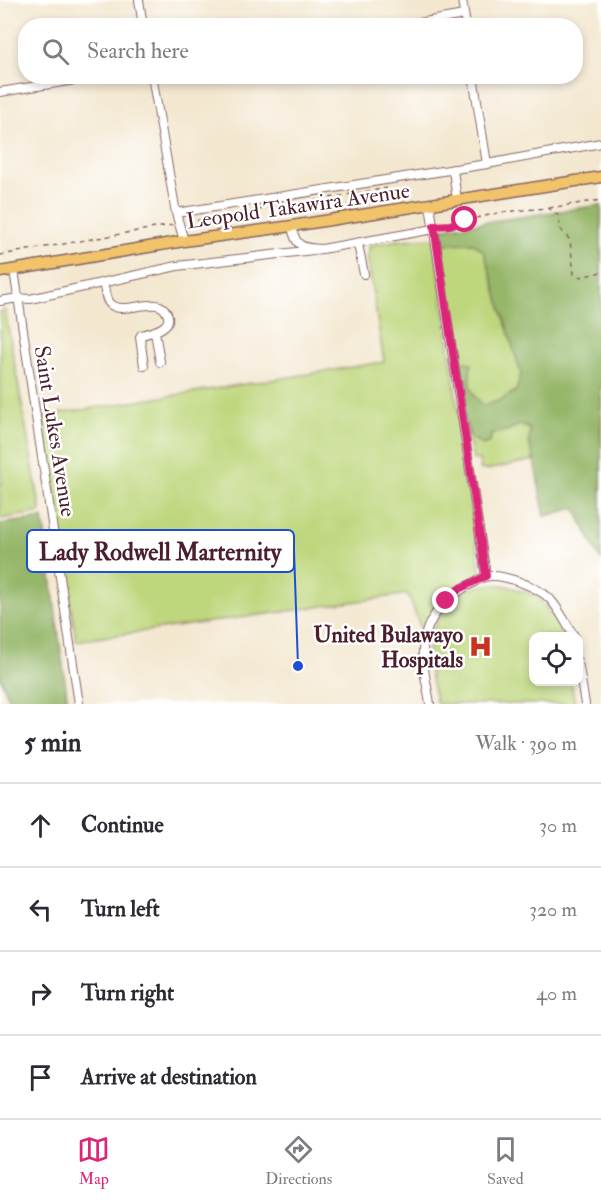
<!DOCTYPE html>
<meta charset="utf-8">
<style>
:root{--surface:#fff;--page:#f2f2f3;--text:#2b2b33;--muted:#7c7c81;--line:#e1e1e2;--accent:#db2777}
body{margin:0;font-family:"IM FELL Double Pica",serif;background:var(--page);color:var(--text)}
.controls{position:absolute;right:18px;bottom:18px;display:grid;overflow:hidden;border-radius:12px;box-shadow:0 3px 9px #0003}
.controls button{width:54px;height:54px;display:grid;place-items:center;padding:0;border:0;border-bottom:2px solid var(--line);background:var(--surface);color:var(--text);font:30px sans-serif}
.stop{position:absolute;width:18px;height:18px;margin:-14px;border:4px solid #db2777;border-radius:50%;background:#fff}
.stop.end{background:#db2777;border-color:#fff;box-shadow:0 2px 6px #0008}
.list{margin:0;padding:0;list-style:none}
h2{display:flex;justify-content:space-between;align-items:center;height:78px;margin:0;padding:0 24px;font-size:26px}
h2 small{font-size:20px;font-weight:400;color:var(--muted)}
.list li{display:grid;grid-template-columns:39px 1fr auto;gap:18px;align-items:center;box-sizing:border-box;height:84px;padding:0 24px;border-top:2px solid var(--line)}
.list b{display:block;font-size:22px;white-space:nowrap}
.list em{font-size:20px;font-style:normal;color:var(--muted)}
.icon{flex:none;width:33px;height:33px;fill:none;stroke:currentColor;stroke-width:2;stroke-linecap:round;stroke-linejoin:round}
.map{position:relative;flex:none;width:601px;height:704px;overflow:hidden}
.search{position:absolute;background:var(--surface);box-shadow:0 3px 9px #0003;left:18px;right:18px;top:18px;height:66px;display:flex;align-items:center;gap:15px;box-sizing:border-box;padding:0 21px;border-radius:24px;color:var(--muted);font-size:22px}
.sheet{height:414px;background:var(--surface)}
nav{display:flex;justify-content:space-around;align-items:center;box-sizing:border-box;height:84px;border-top:2px solid var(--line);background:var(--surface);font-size:16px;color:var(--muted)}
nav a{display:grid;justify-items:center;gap:3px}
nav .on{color:var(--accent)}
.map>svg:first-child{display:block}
.green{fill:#bed67b;stroke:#847a53;stroke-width:1.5}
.forest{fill:#96b76b;stroke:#706b4b;stroke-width:1.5}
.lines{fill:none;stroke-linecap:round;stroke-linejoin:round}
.minor-casing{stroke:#856564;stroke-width:10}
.highway-casing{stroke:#856564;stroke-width:13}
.path{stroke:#856564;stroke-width:1.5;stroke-dasharray:4.5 4.5;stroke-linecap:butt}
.minor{stroke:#fff;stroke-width:8}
.highway{stroke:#f1c36a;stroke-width:10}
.route{stroke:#db2777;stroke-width:8}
.labels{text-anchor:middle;stroke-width:5;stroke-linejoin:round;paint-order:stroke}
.street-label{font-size:22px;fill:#4a1f2b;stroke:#fff}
.poi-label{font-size:22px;font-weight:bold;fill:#4a1f2b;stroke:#fff;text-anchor:end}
.leader{fill:none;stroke:#1d4ed8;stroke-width:2}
.callout-dot{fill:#1d4ed8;stroke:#fff;stroke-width:2}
.callout{fill:#fff;stroke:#1d4ed8;stroke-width:2}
.callout-label{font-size:24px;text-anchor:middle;font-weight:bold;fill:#4a1f2b}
</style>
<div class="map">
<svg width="601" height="704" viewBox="0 0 601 704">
<rect width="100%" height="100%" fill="#fff"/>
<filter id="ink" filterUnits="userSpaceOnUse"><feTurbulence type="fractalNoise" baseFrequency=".0167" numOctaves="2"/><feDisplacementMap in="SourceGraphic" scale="12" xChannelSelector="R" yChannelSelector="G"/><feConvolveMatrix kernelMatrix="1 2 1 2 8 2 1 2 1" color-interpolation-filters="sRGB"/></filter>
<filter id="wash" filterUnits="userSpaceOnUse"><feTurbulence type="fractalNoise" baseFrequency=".008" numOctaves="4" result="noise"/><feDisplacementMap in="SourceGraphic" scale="24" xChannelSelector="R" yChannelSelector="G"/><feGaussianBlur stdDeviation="1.35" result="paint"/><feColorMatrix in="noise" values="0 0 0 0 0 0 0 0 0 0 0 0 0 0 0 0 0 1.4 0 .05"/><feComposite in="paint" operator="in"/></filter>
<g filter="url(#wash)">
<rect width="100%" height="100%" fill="#f3e7cf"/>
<path class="green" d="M601,205V561L575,508L545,516L534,460L486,470L480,469L479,459L473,460L463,410L440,237V229Z
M434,238L481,576L459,587L423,635L408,594L76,641L43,416L384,362L367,256L370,245L401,240Z
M5,310L41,512L0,519V483H2L0,469V311Z
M504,585L536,596L562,627L563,636H534V682H571L575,704H437C434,690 428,672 428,657C428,626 449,594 480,586C488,585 496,585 504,585Z"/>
<path class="forest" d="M601,205V561L575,508L545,516L534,460L529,443L530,429L520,425L506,431L492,434L490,442L483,445L470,437L463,410L457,365L464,361L472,364C467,381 469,393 483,405L499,401L516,391L521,374L484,252L473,243L443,244L440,237V229Z
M43,518L68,704H11L0,677V524Z"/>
</g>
<g filter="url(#ink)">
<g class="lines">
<defs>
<path id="minor" d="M139,0L143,26
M462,0L466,26
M402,26L464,15
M152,76L176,213L184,241
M473,76L487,164
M0,92L100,76
M453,169L457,201
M430,205L486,576
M176,213L487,164L601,143
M292,226C295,247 302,248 322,249L434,229
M358,244L364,274
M14,270L79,704
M103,282C105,289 105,300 110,304C123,316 155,296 165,310C177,327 153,332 141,335L140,337L144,366
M0,301L18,298L30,299L177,266L322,249
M155,332L160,362
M578,662L585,704
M430,704C427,682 419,658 425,636C431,612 451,594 473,583C476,581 481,578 485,577C501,572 537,587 549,598C559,608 566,624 574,636"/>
<path id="highway" d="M0,272L184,241L292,226L601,177"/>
</defs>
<use href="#minor" class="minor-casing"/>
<use href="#highway" class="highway-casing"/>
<path class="path" d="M549,208L601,200
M188,222L387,188
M441,225L450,224L502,212L548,208L558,215L561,230L570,240L574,274L581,277L601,272
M0,255L172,225"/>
<use href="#minor" class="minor"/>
<use href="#highway" class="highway"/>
</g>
</g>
<g class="lines" filter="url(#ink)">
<path class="route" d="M446,601L459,589L486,576L434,226L450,225L465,220"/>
</g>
<defs>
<symbol id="hospital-bare" viewBox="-9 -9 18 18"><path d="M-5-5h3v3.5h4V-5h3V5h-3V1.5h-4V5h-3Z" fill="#c8321e" stroke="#fff" stroke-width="2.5" paint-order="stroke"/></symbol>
</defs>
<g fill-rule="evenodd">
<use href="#hospital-bare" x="464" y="630" width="33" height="33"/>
</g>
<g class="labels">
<g class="street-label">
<text transform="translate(298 205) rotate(-8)" y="8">Leopold Takawira Avenue</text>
<text transform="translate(56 431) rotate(81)" y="8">Saint Lukes Avenue</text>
</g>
<g class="poi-label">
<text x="463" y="642">United Bulawayo<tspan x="463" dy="25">Hospitals</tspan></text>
</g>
</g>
<path class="leader" d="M298 666L294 551"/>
<circle class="callout-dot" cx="298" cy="666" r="6"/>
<rect class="callout" x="27" y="530" width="267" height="42" rx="6"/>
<g class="callout-label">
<text x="160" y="560">Lady Rodwell Marternity</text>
</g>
</svg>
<div class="controls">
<button><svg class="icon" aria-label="locate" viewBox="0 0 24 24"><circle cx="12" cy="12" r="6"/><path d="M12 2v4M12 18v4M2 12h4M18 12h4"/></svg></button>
</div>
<div class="stop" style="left:465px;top:220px"></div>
<div class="stop end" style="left:446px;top:601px"></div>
<div class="search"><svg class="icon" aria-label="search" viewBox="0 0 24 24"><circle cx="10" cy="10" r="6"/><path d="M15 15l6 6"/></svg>Search here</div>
</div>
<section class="sheet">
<h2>5 min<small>Walk · 390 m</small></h2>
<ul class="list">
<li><svg class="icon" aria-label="ahead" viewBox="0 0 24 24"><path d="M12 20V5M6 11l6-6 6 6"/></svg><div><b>Continue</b></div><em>30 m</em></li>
<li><svg class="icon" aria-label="left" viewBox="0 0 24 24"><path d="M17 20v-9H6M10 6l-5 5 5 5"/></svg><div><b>Turn left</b></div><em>320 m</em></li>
<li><svg class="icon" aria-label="right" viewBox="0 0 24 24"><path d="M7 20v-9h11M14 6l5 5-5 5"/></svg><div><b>Turn right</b></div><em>40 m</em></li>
<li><svg class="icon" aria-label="arrive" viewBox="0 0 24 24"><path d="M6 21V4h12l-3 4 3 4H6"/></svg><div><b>Arrive at destination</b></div></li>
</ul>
</section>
<nav>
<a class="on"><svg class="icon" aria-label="map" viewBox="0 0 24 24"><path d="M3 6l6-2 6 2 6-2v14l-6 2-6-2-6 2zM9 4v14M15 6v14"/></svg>Map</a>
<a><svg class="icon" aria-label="directions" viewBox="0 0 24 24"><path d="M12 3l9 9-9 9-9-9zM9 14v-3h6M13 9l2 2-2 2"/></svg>Directions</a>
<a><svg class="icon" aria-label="saved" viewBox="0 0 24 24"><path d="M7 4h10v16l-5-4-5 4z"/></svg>Saved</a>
</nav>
